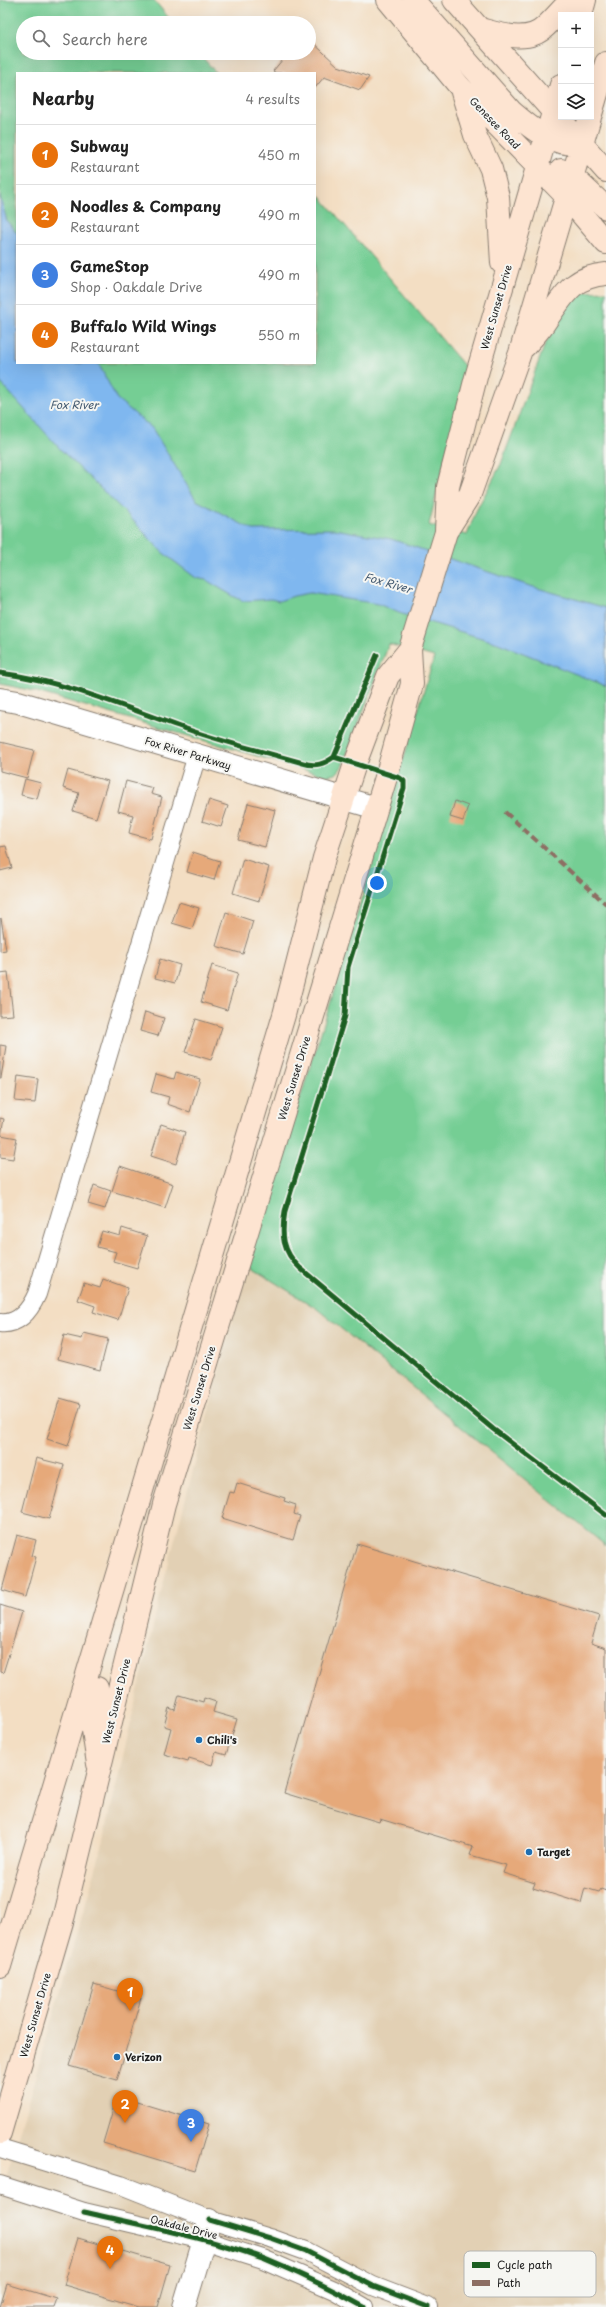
<!DOCTYPE html>
<meta charset="utf-8">
<style>
:root{--surface:#fff;--page:#f6f6f6;--text:#222;--muted:#767676;--line:#e0e0e0;--accent:#1f6fb2}
body{margin:0;font-family:"Playpen Sans",sans-serif;background:var(--page);color:var(--text)}
.controls{position:absolute;right:12px;top:12px;display:grid;overflow:hidden;border-radius:0px;box-shadow:0 4px 16px #0002}
.controls button{width:36px;height:36px;display:grid;place-items:center;padding:0;border:0;border-bottom:1px solid var(--line);background:var(--surface);color:var(--text);font:20px sans-serif}
.you{position:absolute;left:377px;top:883px;width:14px;height:14px;margin:-10px;border:3px solid #fff;border-radius:50%;background:#1a73e8;box-shadow:0 0 0 6px #1a73e833}
.badge{display:grid;place-items:center;width:26px;height:26px;border-radius:50%;background:var(--accent);color:#fff;font-size:13px;font-weight:700}
.pin{position:absolute;translate:-50% -33px;filter:drop-shadow(0 1px 2px #0008)}
.pin::after{content:'';position:absolute;top:21px;width:14px;height:12px;background:inherit;clip-path:polygon(0 0,100% 0,50% 100%)}
.list{margin:0;padding:0;list-style:none}
h2{display:flex;justify-content:space-between;align-items:center;height:52px;margin:0;padding:0 16px;font-size:17px}
h2 small{font-size:13px;font-weight:400;color:var(--muted)}
.list li{display:grid;grid-template-columns:26px 1fr auto;gap:12px;align-items:center;box-sizing:border-box;height:60px;padding:0 16px;border-top:1px solid var(--line)}
.list b{display:block;font-size:15px;white-space:nowrap}
.list p{margin:0;font-size:13px;white-space:nowrap;color:var(--muted)}
.list em{font-size:13px;font-style:normal;color:var(--muted)}
.icon{flex:none;width:22px;height:22px;fill:none;stroke:currentColor;stroke-width:2;stroke-linecap:round;stroke-linejoin:round}
.map{position:relative;flex:none;width:606px;height:2307px;overflow:hidden}
.search{position:absolute;background:var(--surface);box-shadow:0 4px 16px #0002;left:16px;top:16px;width:300px;height:44px;display:flex;align-items:center;gap:10px;box-sizing:border-box;padding:0 14px;border-radius:22px;color:var(--muted);font-size:15px}
.panel{position:absolute;background:var(--surface);box-shadow:0 4px 16px #0002;left:16px;top:72px;width:300px;height:292px;border-radius:0px}
.map>svg:first-child{display:block}
.built{fill:#e2d0b4}
.green{fill:#75ce94;stroke:#487558}
.water{fill:#7fb7ef;stroke:#4e6a86}
.building{fill:#e6a97a}
.lines{fill:none;stroke-linecap:round;stroke-linejoin:round}
.minor-casing{stroke:#887d70;stroke-width:20}
.tertiary-casing{stroke:#887d70;stroke-width:24}
.secondary-casing{stroke:#887d70;stroke-width:24}
.minor{stroke:#fff;stroke-width:18}
.tertiary{stroke:#fff;stroke-width:22}
.secondary{stroke:#fde4d1;stroke-width:22}
.quiet{stroke:#8d6e63;stroke-width:4;stroke-dasharray:8 4;stroke-linecap:butt}
.cycleway-casing{stroke:#f6f6f2;stroke-width:8}
.cycleway{stroke:#1b5e20;stroke-width:5}
.poi-dot{fill:#1f6fb2;stroke:#f6f6f2;stroke-width:1.5}
.labels{text-anchor:middle;stroke-width:4;stroke-linejoin:round;paint-order:stroke}
.street-label{font-size:10px;fill:#1c1c1c;stroke:#f6f6f2}
.poi-label{font-size:10px;font-weight:bold;fill:#1c1c1c;stroke:#f6f6f2;text-anchor:start}
.water-label{font-size:11px;font-style:italic;fill:#445a70;stroke:#f6f6f2}
.key{fill:#f6f6f2;stroke:#b5b5b2;stroke-width:1}
.key-label{font-size:11px;fill:#1c1c1c}
</style>
<div class="map">
<svg width="606" height="2307" viewBox="0 0 606 2307">
<rect width="100%" height="100%" fill="#f6f6f2"/>
<filter id="ink" filterUnits="userSpaceOnUse"><feTurbulence type="fractalNoise" baseFrequency=".025" numOctaves="2"/><feDisplacementMap in="SourceGraphic" scale="8" xChannelSelector="R" yChannelSelector="G"/><feConvolveMatrix kernelMatrix="1 2 1 2 8 2 1 2 1" color-interpolation-filters="sRGB"/></filter>
<filter id="wash" filterUnits="userSpaceOnUse"><feTurbulence type="fractalNoise" baseFrequency=".012" numOctaves="4" result="noise"/><feDisplacementMap in="SourceGraphic" scale="16" xChannelSelector="R" yChannelSelector="G"/><feGaussianBlur stdDeviation="0.9" result="paint"/><feColorMatrix in="noise" values="0 0 0 0 0 0 0 0 0 0 0 0 0 0 0 0 0 1.4 0 .05"/><feComposite in="paint" operator="in"/></filter>
<g filter="url(#wash)">
<rect width="100%" height="100%" fill="#f3dec3"/>
<path class="built" d="M247,1265L316,1308L606,1546V2307H0V2198L102,1847L160,1596Z"/>
<path class="green" d="M0,0H154L173,23H23V53H199L216,73H17V363H315V190L467,369L429,525L467,535L476,511L501,464L545,344L561,316L574,297L583,292L606,291V1546L316,1308L247,1265L330,1004L434,657L389,644L342,767L336,774L326,776L30,690L0,684Z"/>
<path class="water" d="M0,196L7,221L17,234V363H98L117,399L152,428L196,500L253,530L334,529L391,539L527,585L606,608V686L498,643L399,613L378,604L310,593L294,596L279,601L271,599L243,601L233,596L206,580L196,578L162,552L128,515L60,449L0,382Z"/>
<g id="blocks">
<path class="building" d="M309,39L338,66L369,77L360,90L324,77L315,88V73H276L273,71L288,53H309Z
M0,742L34,750L27,778L0,771Z
M68,770L108,781L96,818L73,811L79,793L63,788Z
M25,779L41,783L37,799L21,795Z
M126,781L153,788L151,794L162,797L151,839L129,833L133,815L118,811Z
M209,800L228,806L221,827L202,821Z
M455,801L468,806L463,821L450,817Z
M248,803L275,810L265,847L238,840Z
M6,846L12,868L0,871V847Z
M193,852L220,861L214,880L187,872Z
M243,859L269,867L259,901L233,893Z
M179,902L199,908L192,929L172,923Z
M226,912L253,921L243,954L216,946Z
M1,918L6,950L0,951V919Z
M160,959L180,965L175,983L155,978Z
M212,965L238,973L227,1010L201,1002Z
M8,972L13,1015L0,1016V973Z
M145,1012L164,1018L158,1036L140,1031Z
M196,1019L222,1027L211,1060L185,1052Z
M0,1045L6,1046L1,1078H0Z
M176,1072L200,1079L190,1112L167,1104L169,1097L151,1092L156,1074L174,1079Z
M18,1076L38,1079L35,1103L15,1101Z
M0,1118L4,1119L1,1135L17,1138L13,1159L0,1157Z
M161,1124L185,1132L176,1164L151,1156Z
M120,1166L173,1184L165,1208L112,1191Z
M94,1185L111,1191L105,1209L88,1204Z
M122,1228L147,1236L137,1268L113,1261L116,1252L97,1247L102,1231L120,1236Z
M103,1279L128,1288L118,1320L93,1312L95,1306L78,1300L84,1283L100,1288Z
M84,1333L108,1339L100,1370L58,1359L64,1335L82,1339Z
M60,1398L81,1404L68,1446L47,1439Z
M36,1458L64,1465L49,1519L22,1512Z
M237,1483L285,1498L284,1501L296,1505L294,1514L300,1516L293,1540L222,1518L230,1492L234,1493Z
M17,1535L36,1540L32,1556L36,1557L25,1597L2,1590Z
M357,1544L599,1616L591,1643L606,1648V1891L601,1889L599,1892L585,1888L581,1903L533,1888L535,1883L503,1873L506,1865L470,1855L473,1847L380,1819L379,1822L284,1793Z
M0,1605L22,1612L3,1673L0,1672Z
M179,1695L203,1702L204,1698L216,1702L213,1712L237,1719L226,1755L216,1752L212,1765L189,1758L188,1761L164,1754L171,1728L164,1726L169,1708L175,1710Z
M94,1984L141,1998L117,2080L69,2066Z
M117,2096L209,2124L195,2171L103,2143Z
M78,2238L170,2265L158,2307H139L64,2285Z
M7,2284L57,2299L54,2307H0Z"/>
</g>
</g>
<g filter="url(#ink)">
<use href="#blocks" fill-opacity="0" stroke="#887d70" stroke-width="1"/>
<g class="lines">
<defs>
<path id="minor" d="M0,1323C19,1325 30,1310 37,1294L197,755
M0,2148L121,2185L210,2220L270,2238L306,2251L373,2286L428,2307
M0,2185L84,2212L203,2240L263,2259L334,2290L364,2307"/>
<path id="tertiary" d="M0,699L18,702L376,808
M184,2307L210,2220"/>
<path id="secondary" d="M388,0L460,87L567,197L606,243
M413,0L511,111C533,130 552,146 582,144
M454,0L606,171
M581,15L585,0
M480,29C500,34 528,44 545,27C554,19 562,9 571,0
M462,92L475,135L491,169L498,197L502,263
M591,114L606,63
M561,170L572,176L606,208
M525,346C533,337 541,329 547,319C565,294 572,277 606,274
M446,531L448,487L476,377L561,85
M97,1688L91,1717L98,1764
M0,1966L284,1015L324,858L355,764L388,676L410,649L446,532L470,494L520,353L590,117
M0,2133L64,1915L164,1504L387,774L412,684L410,649"/>
</defs>
<use href="#minor" class="minor-casing"/>
<use href="#tertiary" class="tertiary-casing"/>
<use href="#secondary" class="secondary-casing"/>
<use href="#minor" class="minor"/>
<use href="#tertiary" class="tertiary"/>
<use href="#secondary" class="secondary"/>
<path class="quiet" d="M505,812L606,904"/>
<defs>
<path id="cycleway" d="M0,673C59,680 122,706 178,726C218,741 261,751 303,763C316,767 324,764 334,757L400,778L404,781V788L348,967L345,1016L285,1211C281,1235 282,1251 300,1268L493,1429L606,1515
M334,757L377,655
M84,2212C144,2226 207,2237 265,2259C299,2273 332,2289 364,2307
M210,2220L270,2238L306,2251L373,2286L428,2307"/>
</defs>
<use href="#cycleway" class="cycleway-casing"/>
<use href="#cycleway" class="cycleway"/>
</g>
</g>
<g class="poi-dot">
<circle cx="199" cy="1740" r="4"/>
<circle cx="529" cy="1852" r="4"/>
<circle cx="117" cy="2057" r="4"/>
</g>
<g class="labels">
<g class="street-label">
<text transform="translate(495 123) rotate(46)" y="4">Genesee Road</text>
<text transform="translate(496 307) rotate(-74)" y="4">West Sunset Drive</text>
<text transform="translate(188 753) rotate(17)" y="4">Fox River Parkway</text>
<text transform="translate(294 1078) rotate(-73)" y="4">West Sunset Drive</text>
<text transform="translate(199 1388) rotate(-73)" y="4">West Sunset Drive</text>
<text transform="translate(116 1701) rotate(-76)" y="4">West Sunset Drive</text>
<text transform="translate(35 2015) rotate(-74)" y="4">West Sunset Drive</text>
<text transform="translate(184 2227) rotate(14)" y="4">Oakdale Drive</text>
</g>
<g class="poi-label">
<text x="207" y="1744">Chili's</text>
<text x="537" y="1856">Target</text>
<text x="125" y="2061">Verizon</text>
</g>
<g class="water-label">
<text x="74" y="409">Fox River</text>
<text transform="translate(388 583) rotate(16)" y="4">Fox River</text>
</g>
</g>
<rect x="464" y="2251" width="132" height="46" rx="6" class="key"/>
<rect x="472" y="2262" width="18" height="6" fill="#1b5e20"/>
<rect x="472" y="2280" width="18" height="6" fill="#8d6e63"/>
<g class="key-label">
<text x="497" y="2269">Cycle path</text>
<text x="497" y="2287">Path</text>
</g>
</svg>
<div class="controls">
<button>+</button>
<button>−</button>
<button><svg class="icon" aria-label="layers" viewBox="0 0 24 24"><path d="M12 4l9 5-9 5-9-5zM3 14l9 5 9-5"/></svg></button>
</div>
<div class="you"></div>
<div class="pin badge" style="left:130px;top:2011px;background:#e8710a">1</div>
<div class="pin badge" style="left:125px;top:2123px;background:#e8710a">2</div>
<div class="pin badge" style="left:191px;top:2142px;background:#3f7fe0">3</div>
<div class="pin badge" style="left:110px;top:2269px;background:#e8710a">4</div>
<div class="search"><svg class="icon" aria-label="search" viewBox="0 0 24 24"><circle cx="10" cy="10" r="6"/><path d="M15 15l6 6"/></svg>Search here</div>
<section class="panel">
<h2>Nearby<small>4 results</small></h2>
<ul class="list">
<li><span class="badge" style="background:#e8710a">1</span><div><b>Subway</b><p>Restaurant</p></div><em>450 m</em></li>
<li><span class="badge" style="background:#e8710a">2</span><div><b>Noodles &amp; Company</b><p>Restaurant</p></div><em>490 m</em></li>
<li><span class="badge" style="background:#3f7fe0">3</span><div><b>GameStop</b><p>Shop · Oakdale Drive</p></div><em>490 m</em></li>
<li><span class="badge" style="background:#e8710a">4</span><div><b>Buffalo Wild Wings</b><p>Restaurant</p></div><em>550 m</em></li>
</ul>
</section>
</div>
